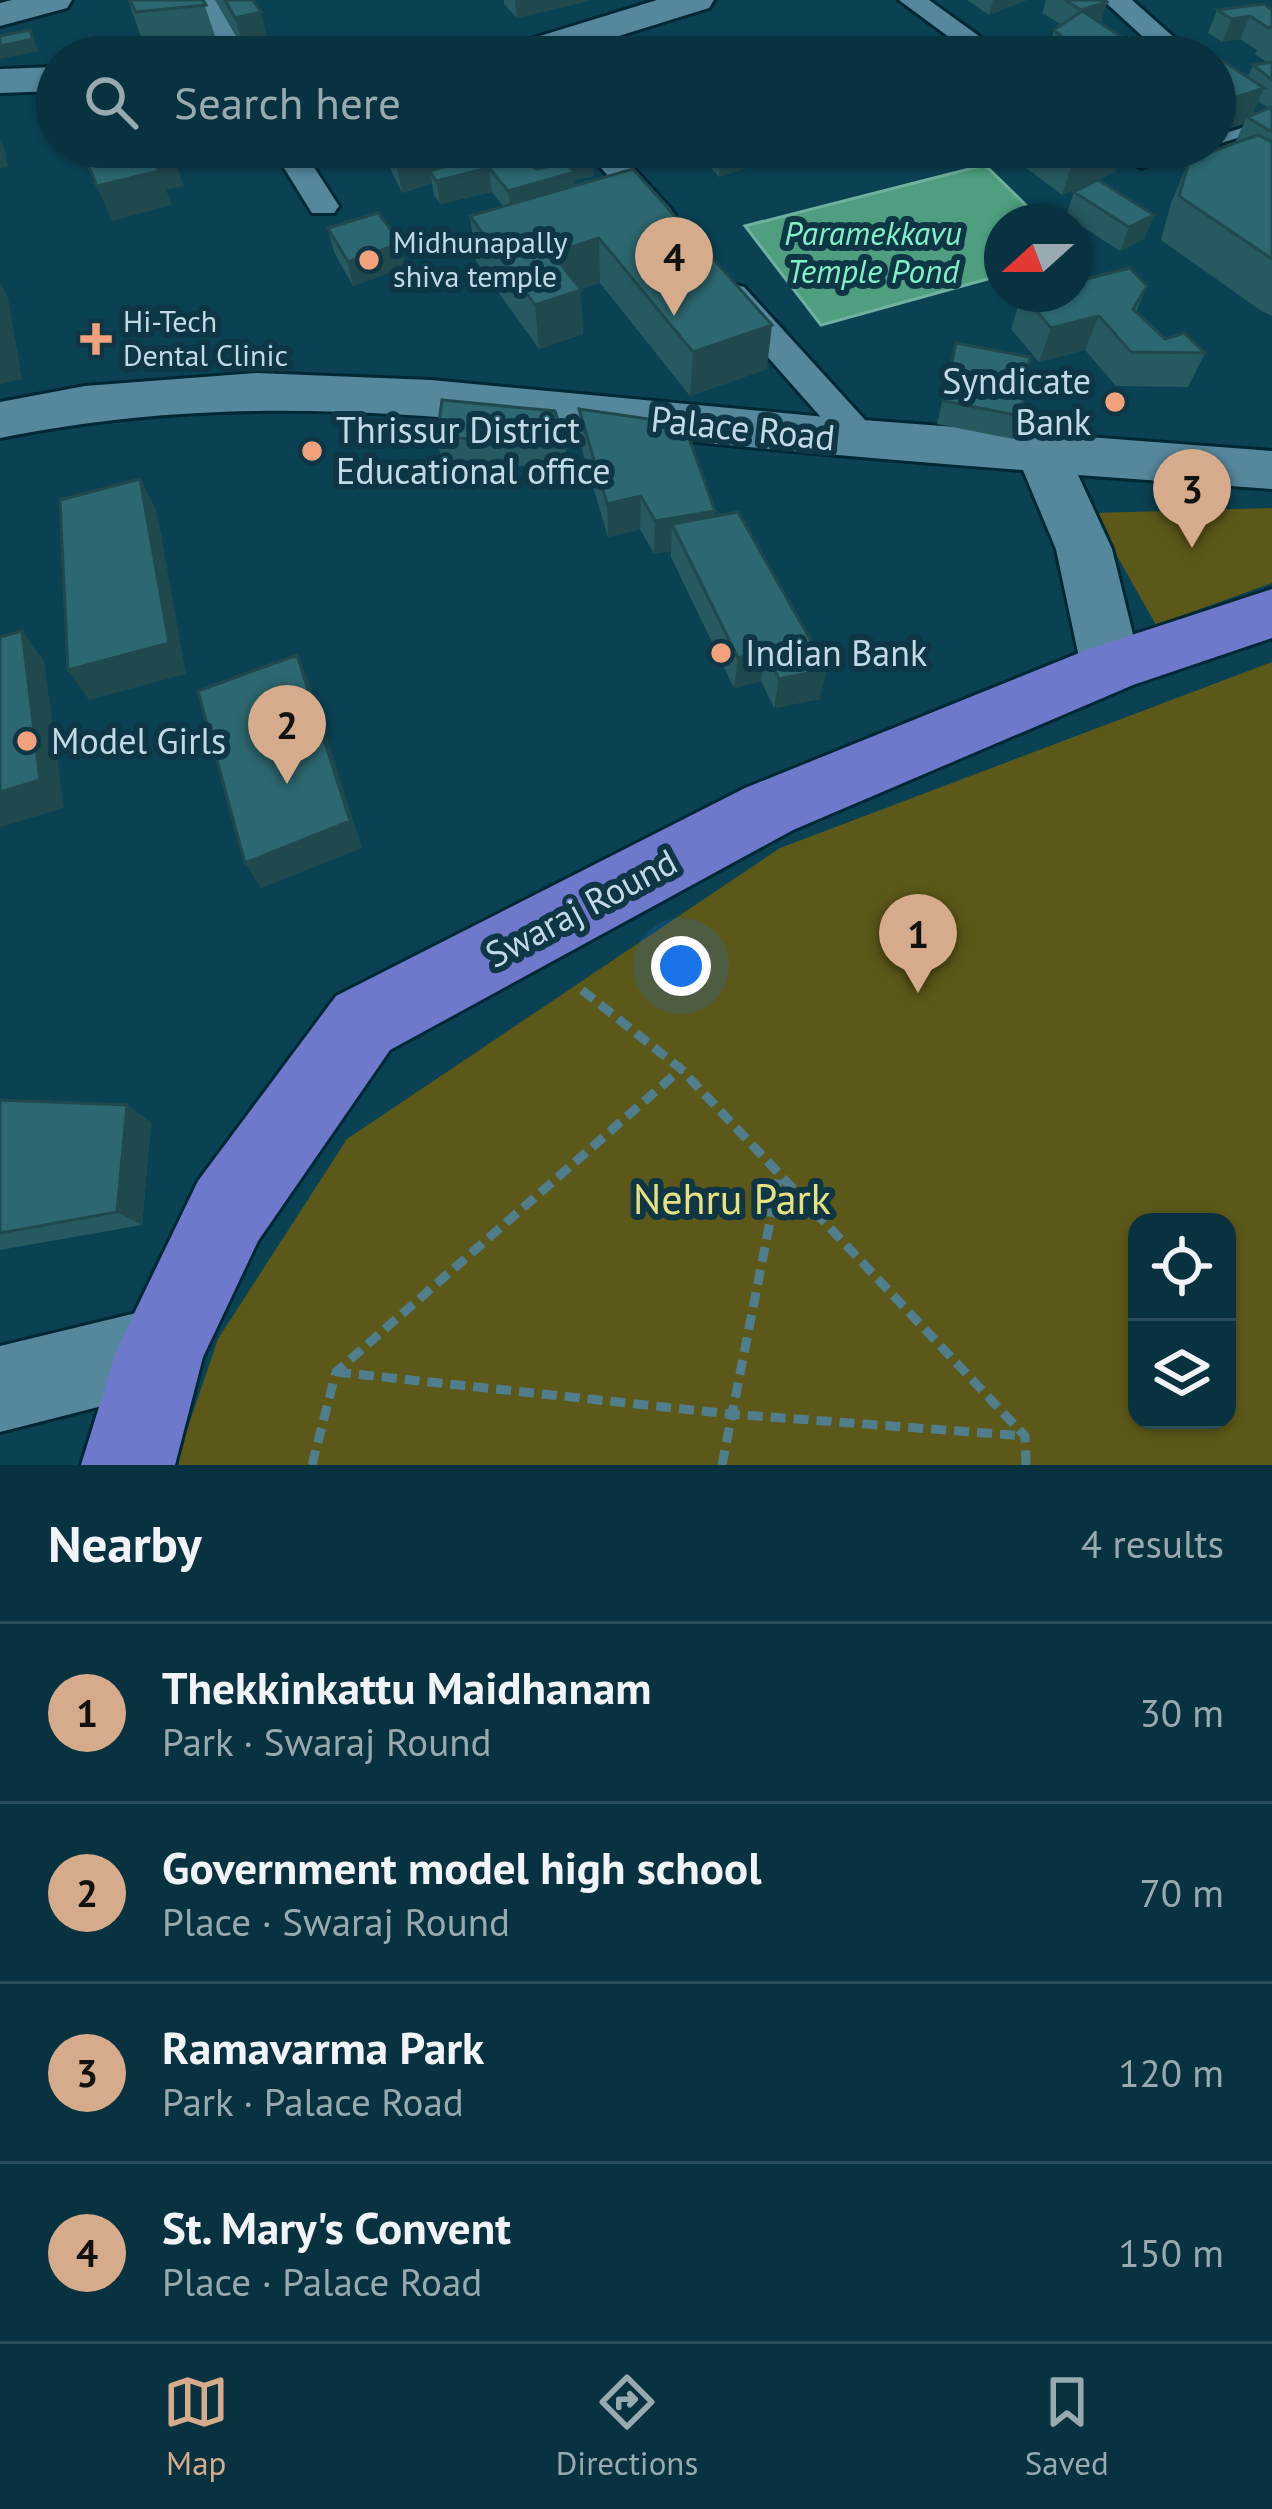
<!DOCTYPE html>
<meta charset="utf-8">
<style>
:root{--surface:#08323f;--page:#113a46;--text:#f1f3f6;--muted:#98aab0;--line:#294d59;--accent:#d6ab8b}
body{margin:0;font-family:"PT Sans",sans-serif;background:var(--page);color:var(--text)}
.controls{position:absolute;right:36px;bottom:36px;display:grid;overflow:hidden;border-radius:24px;box-shadow:0 3px 9px #0004}
.controls button{width:108px;height:108px;display:grid;place-items:center;padding:0;border:0;border-bottom:3px solid var(--line);background:var(--surface);color:var(--text);font:60px sans-serif}
.compass{position:absolute;left:984px;top:204px;width:108px;height:108px;border-radius:50%;background:var(--surface);box-shadow:0 3px 9px #0004;rotate:249deg}
.you{position:absolute;left:681px;top:966px;width:42px;height:42px;margin:-30px;border:9px solid #fff;border-radius:50%;background:#1a73e8;box-shadow:0 0 0 18px #1a73e833}
.badge{display:grid;place-items:center;width:78px;height:78px;border-radius:50%;background:var(--accent);color:#111;font-size:39px;font-weight:700}
.pin{position:absolute;translate:-50% -99px;filter:drop-shadow(0 3px 6px #0008)}
.pin::after{content:'';position:absolute;top:63px;width:42px;height:36px;background:inherit;clip-path:polygon(0 0,100% 0,50% 100%)}
.list{margin:0;padding:0;list-style:none}
h2{display:flex;justify-content:space-between;align-items:center;height:156px;margin:0;padding:0 48px;font-size:51px}
h2 small{font-size:39px;font-weight:400;color:var(--muted)}
.list li{display:grid;grid-template-columns:78px 1fr auto;gap:36px;align-items:center;box-sizing:border-box;height:180px;padding:0 48px;border-top:3px solid var(--line)}
.list b{display:block;font-size:45px;white-space:nowrap}
.list p{margin:0;font-size:39px;white-space:nowrap;color:var(--muted)}
.list em{font-size:39px;font-style:normal;color:var(--muted)}
.icon{flex:none;width:66px;height:66px;fill:none;stroke:currentColor;stroke-width:2;stroke-linecap:round;stroke-linejoin:round}
.map{position:relative;flex:none;width:1272px;height:1465px;overflow:hidden}
.search{position:absolute;background:var(--surface);box-shadow:0 3px 9px #0004;left:36px;right:36px;top:36px;height:132px;display:flex;align-items:center;gap:30px;box-sizing:border-box;padding:0 42px;border-radius:66px;color:var(--muted);font-size:45px}
.sheet{height:876px;background:var(--surface)}
nav{display:flex;justify-content:space-around;align-items:center;box-sizing:border-box;height:168px;border-top:3px solid var(--line);background:var(--surface);font-size:33px;color:var(--muted)}
nav a{display:grid;justify-items:center;gap:6px}
nav .on{color:var(--accent)}
.map>svg:first-child{display:block}
.green{fill:#5c5819;fill-rule:evenodd}
.water{fill:#4e9e7f;stroke:#70b09e;stroke-width:3}
.lines{fill:none;stroke-linecap:round;stroke-linejoin:round}
.lane-casing{stroke:#002734;stroke-width:6}
.street-casing{stroke:#002734;stroke-width:6}
.secondary-casing{stroke:#002734;stroke-width:6}
.primary-casing{stroke:#002734;stroke-width:6}
.path{stroke:#517e8d;stroke-width:9;stroke-dasharray:15 8;stroke-linecap:butt}
.lane{fill:#56889d;fill-rule:evenodd}
.street{fill:#56889d;fill-rule:evenodd}
.secondary{fill:#56889d;fill-rule:evenodd}
.primary{fill:#6f79cc;fill-rule:evenodd}
.wall{fill:#275960;fill-rule:evenodd}
.shaded-wall{fill:#20494e}
.building{fill:#2d6870;stroke:#20494e;stroke-width:3}
.poi-dot{fill:#f1a17c;stroke:#0f3644;stroke-width:4.5}
.labels{text-anchor:middle;stroke-width:12;stroke-linejoin:round;paint-order:stroke}
.far-poi-label{font-size:30px;fill:#c1dbe6;stroke:#0f3644;text-anchor:start}
.far-water-label{font-size:33px;font-style:italic;fill:#82f2c6;stroke:#0f3644}
.poi-label{font-size:36px;fill:#c1dbe6;stroke:#0f3644;text-anchor:start}
.street-label{font-size:36px;fill:#c1dbe6;stroke:#0f3644}
.near-park-label{font-size:42px;fill:#e7e27f;stroke:#0f3644}
</style>
<div class="map">
<svg width="1272" height="1465" viewBox="0 0 1272 1465">
<rect width="100%" height="100%" fill="#0a4254"/>
<path class="green" d="M1272,508V583L1156,625L1093,513Z
M1272,662V1465H175L218,1339L347,1139L780,848ZM1137,1222H1227V1420H1137Z"/>
<path class="water" d="M985,165L1043,222H1002V275L821,325L745,226Z"/>
<g class="lines">
<defs>
<path id="lane" d="M1272,119V127L1215,145V136Z
M1182,147H1204L1141,168L1134,164Z"/>
<path id="street" d="M899,0H929L1008,57H976Z
M1103,0H1132L1196,57H1165Z
M271,147H301L339,206L334,213H312Z
M583,147H614L670,208L675,215L670,222H648Z
M732,284L744,287L875,431L881,440L875,449L862,453L849,449L720,303L715,295L720,287Z"/>
<path id="secondary" d="M12,0H72L67,8L0,26V3Z
M184,0H220L250,57H212Z
M657,0H714L709,8L551,57H463L468,49L514,44Z
M57,67V91L0,93V69Z
M257,373L431,380L836,418L1272,451V489L1078,475L1112,549L1141,667L1132,684L1111,691L1090,684L1081,667L1056,549L1023,470C902,461 781,451 660,438C429,414 231,391 0,438V402L85,386Z
M161,1307L191,1319L203,1349L191,1379L161,1391L0,1432V1346Z"/>
<path id="primary" d="M1272,589V638L1133,685L793,830L390,1050L258,1241L203,1357L175,1465H81L117,1349L198,1181L336,996L745,788L1089,649Z"/>
</defs>
<use href="#lane" class="lane-casing"/>
<use href="#street" class="street-casing"/>
<use href="#secondary" class="secondary-casing"/>
<use href="#primary" class="primary-casing"/>
<path class="path" d="M582,990L681,1069L1025,1436L1026,1465
M336,1372L730,1414L1025,1436
M312,1465L336,1372L681,1069
M722,1465L779,1176"/>
<use href="#lane" class="lane"/>
<use href="#street" class="street"/>
<use href="#secondary" class="secondary"/>
<use href="#primary" class="primary"/>
</g>
<path class="wall" d="M128,0H203L219,48L150,55L143,42Z
M215,0H253L269,46L245,52Z
M504,0H592L517,18L504,4Z
M967,0H1027L989,15Z
M1046,0H1105L1107,2L1100,22L1134,45L1129,57H1051L1047,54L1054,30L1062,25L1042,13Z
M1217,10H1272V106L1267,107L1258,101L1252,115L1272,107V316L1260,310L1161,240L1171,203L1190,159L1235,143L1244,123L1215,133V57L1248,77L1253,65L1268,63L1255,54L1257,50L1240,39L1222,42L1208,33Z
M380,147H589L594,176L574,180L575,186L767,369L690,396L600,283L580,289L583,334L539,349L476,261L470,216L504,207L492,192L440,204L434,195L432,183L402,193ZM434,163L448,164L450,165L435,170Z
M696,147H811L719,177L696,151Z
M1001,147H1125L1115,172L1062,195L1001,149Z
M1074,192L1154,215L1144,239L1120,251L1066,216Z
M328,228L405,267L353,286L334,252Z
M1147,286L1136,312L1165,339L1205,353L1188,387L1116,386L1085,350L1039,362L1011,329L1022,294Z
M956,343L1021,416L1013,439L937,424Z
M579,409L715,516L820,699L774,708L761,681L734,688L671,557V551L654,554L640,529L608,537L580,443Z
M437,436L566,448L567,470L441,459Z
M0,1100L151,1122L142,1225L0,1250Z"/>
<path class="shaded-wall" d="M515,0H592L517,18Z
M993,0H1027L989,15Z
M1107,2L1100,25L1081,10Z
M261,12L269,46L245,52L235,18Z
M1250,16L1240,39L1222,42L1232,19Z
M30,30L38,51L0,59V46Z
M1134,45L1129,57H1104Z
M1264,88L1250,119L1247,117L1244,123L1215,133V104Z
M0,139L5,150L8,167L0,168Z
M213,147H228L230,155L192,165L188,153Z
M431,147L437,181L457,175L453,147H510V153L464,160L466,174L489,168L492,192L440,204L436,181L430,171L432,183L402,193L395,158Z
M721,147H811L719,177Z
M1106,147H1125L1115,172L1062,195L1073,161Z
M172,151L184,186L166,190L172,205L112,221L97,186L152,156Z
M532,151L534,175L519,157Z
M593,152L594,176L574,180L575,196L510,214L508,191L540,181L539,165Z
M1154,215L1144,239L1120,251L1129,227Z
M599,238L600,283L555,297L552,253Z
M401,243L405,267L353,286L348,262Z
M0,282L8,298L22,379L0,384Z
M581,290L583,334L539,349L535,305Z
M1099,316L1085,350L1039,362L1051,328Z
M772,325L767,369L690,396L693,352Z
M140,479L157,512L186,674L89,700L68,670Z
M641,496L640,529L608,537L607,504Z
M715,511L712,543L672,524L671,551L654,554L655,521Z
M22,631L44,661L64,808L0,827V792Z
M766,651L761,681L734,688L738,658Z
M297,655L310,685L362,848L261,888L245,863Z
M827,669L820,699L774,708L779,679Z
M127,1105L151,1122L142,1225L117,1212Z"/>
<path class="building" d="M133,0H203L206,5L136,12L130,1Z
M225,0H253L261,12L235,18Z
M1065,0H1105L1107,2L1081,10Z
M1264,4L1272,10V26L1268,28L1250,16L1232,19L1217,10Z
M1082,11L1134,45L1104,57H1087L1054,30Z
M30,30L33,39L0,46V36Z
M1200,46L1264,88L1215,104V57H1172Z
M215,52L219,57H194Z
M1272,62V80L1253,65Z
M1272,107V132L1247,117Z
M1258,135L1272,142V259L1179,196L1190,159Z
M81,147H170L172,151L152,156L159,171L97,186Z
M185,147H213L188,153Z
M390,147H431L395,158Z
M507,147H589L593,152L539,165L532,151L519,157L536,169L566,163L574,172L508,191L489,168L436,181L430,171Z
M1055,147H1106L1073,161Z
M633,169L772,325L693,352L599,238L552,253L581,290L535,305L470,216Z
M1098,180L1154,215L1129,227L1074,192Z
M378,213L401,243L348,262L328,228Z
M1130,268L1147,286L1133,309L1165,339L1184,333L1205,353L1131,352L1099,316L1051,328L1022,294H1074V282Z
M956,343L1030,357L1021,416L944,401Z
M442,400L555,411L566,448L437,436Z
M579,409L684,424L715,511L655,521L641,496L607,504Z
M140,479L169,643L68,670L60,500Z
M738,512L827,669L779,679L766,651L738,658L672,524Z
M22,631L40,780L0,792V637Z
M297,655L350,821L245,863L198,691Z
M0,1100L127,1105L117,1212L0,1233Z"/>
<g class="poi-dot">
<circle cx="369" cy="260" r="12"/>
<path d="M90 321h12v12h12v12h-12v12h-12v-12h-12v-12h12z"/>
<circle cx="1115" cy="402" r="12"/>
<circle cx="312" cy="451" r="12"/>
<circle cx="721" cy="653" r="12"/>
<circle cx="27" cy="741" r="12"/>
</g>
<g class="labels">
<g class="far-poi-label">
<text x="393" y="253">Midhunapally<tspan x="393" dy="34">shiva temple</tspan></text>
<text x="123" y="332">Hi-Tech<tspan x="123" dy="34">Dental Clinic</tspan></text>
</g>
<g class="far-water-label">
<text x="873" y="245">Paramekkavu<tspan x="873" dy="38">Temple Pond</tspan></text>
</g>
<g class="poi-label">
<text x="1091" y="394" text-anchor="end">Syndicate<tspan x="1091" dy="41">Bank</tspan></text>
<text x="336" y="443">Thrissur District<tspan x="336" dy="41">Educational office</tspan></text>
<text x="745" y="666">Indian Bank</text>
<text x="51" y="754">Model Girls</text>
</g>
<g class="street-label">
<text transform="translate(743 428) rotate(6)" y="13">Palace Road</text>
<text transform="translate(581 908) rotate(-28)" y="13">Swaraj Round</text>
</g>
<g class="near-park-label">
<text x="732" y="1214">Nehru Park</text>
</g>
</g>
</svg>
<div class="controls">
<button><svg class="icon" aria-label="locate" viewBox="0 0 24 24"><circle cx="12" cy="12" r="6"/><path d="M12 2v4M12 18v4M2 12h4M18 12h4"/></svg></button>
<button><svg class="icon" aria-label="layers" viewBox="0 0 24 24"><path d="M12 4l9 5-9 5-9-5zM3 14l9 5 9-5"/></svg></button>
</div>
<svg class="compass" viewBox="-18 -18 36 36"><path d="M0-13l5 13h-10z" fill="#e53935"/><path d="M0 13l5-13h-10z" fill="#98aab0"/></svg>
<div class="you"></div>
<div class="pin badge" style="left:918px;top:993px">1</div>
<div class="pin badge" style="left:287px;top:784px">2</div>
<div class="pin badge" style="left:1192px;top:548px">3</div>
<div class="pin badge" style="left:674px;top:316px">4</div>
<div class="search"><svg class="icon" aria-label="search" viewBox="0 0 24 24"><circle cx="10" cy="10" r="6"/><path d="M15 15l6 6"/></svg>Search here</div>
</div>
<section class="sheet">
<h2>Nearby<small>4 results</small></h2>
<ul class="list">
<li><span class="badge">1</span><div><b>Thekkinkattu Maidhanam</b><p>Park · Swaraj Round</p></div><em>30 m</em></li>
<li><span class="badge">2</span><div><b>Government model high school</b><p>Place · Swaraj Round</p></div><em>70 m</em></li>
<li><span class="badge">3</span><div><b>Ramavarma Park</b><p>Park · Palace Road</p></div><em>120 m</em></li>
<li><span class="badge">4</span><div><b>St. Mary's Convent</b><p>Place · Palace Road</p></div><em>150 m</em></li>
</ul>
</section>
<nav>
<a class="on"><svg class="icon" aria-label="map" viewBox="0 0 24 24"><path d="M3 6l6-2 6 2 6-2v14l-6 2-6-2-6 2zM9 4v14M15 6v14"/></svg>Map</a>
<a><svg class="icon" aria-label="directions" viewBox="0 0 24 24"><path d="M12 3l9 9-9 9-9-9zM9 14v-3h6M13 9l2 2-2 2"/></svg>Directions</a>
<a><svg class="icon" aria-label="saved" viewBox="0 0 24 24"><path d="M7 4h10v16l-5-4-5 4z"/></svg>Saved</a>
</nav>
